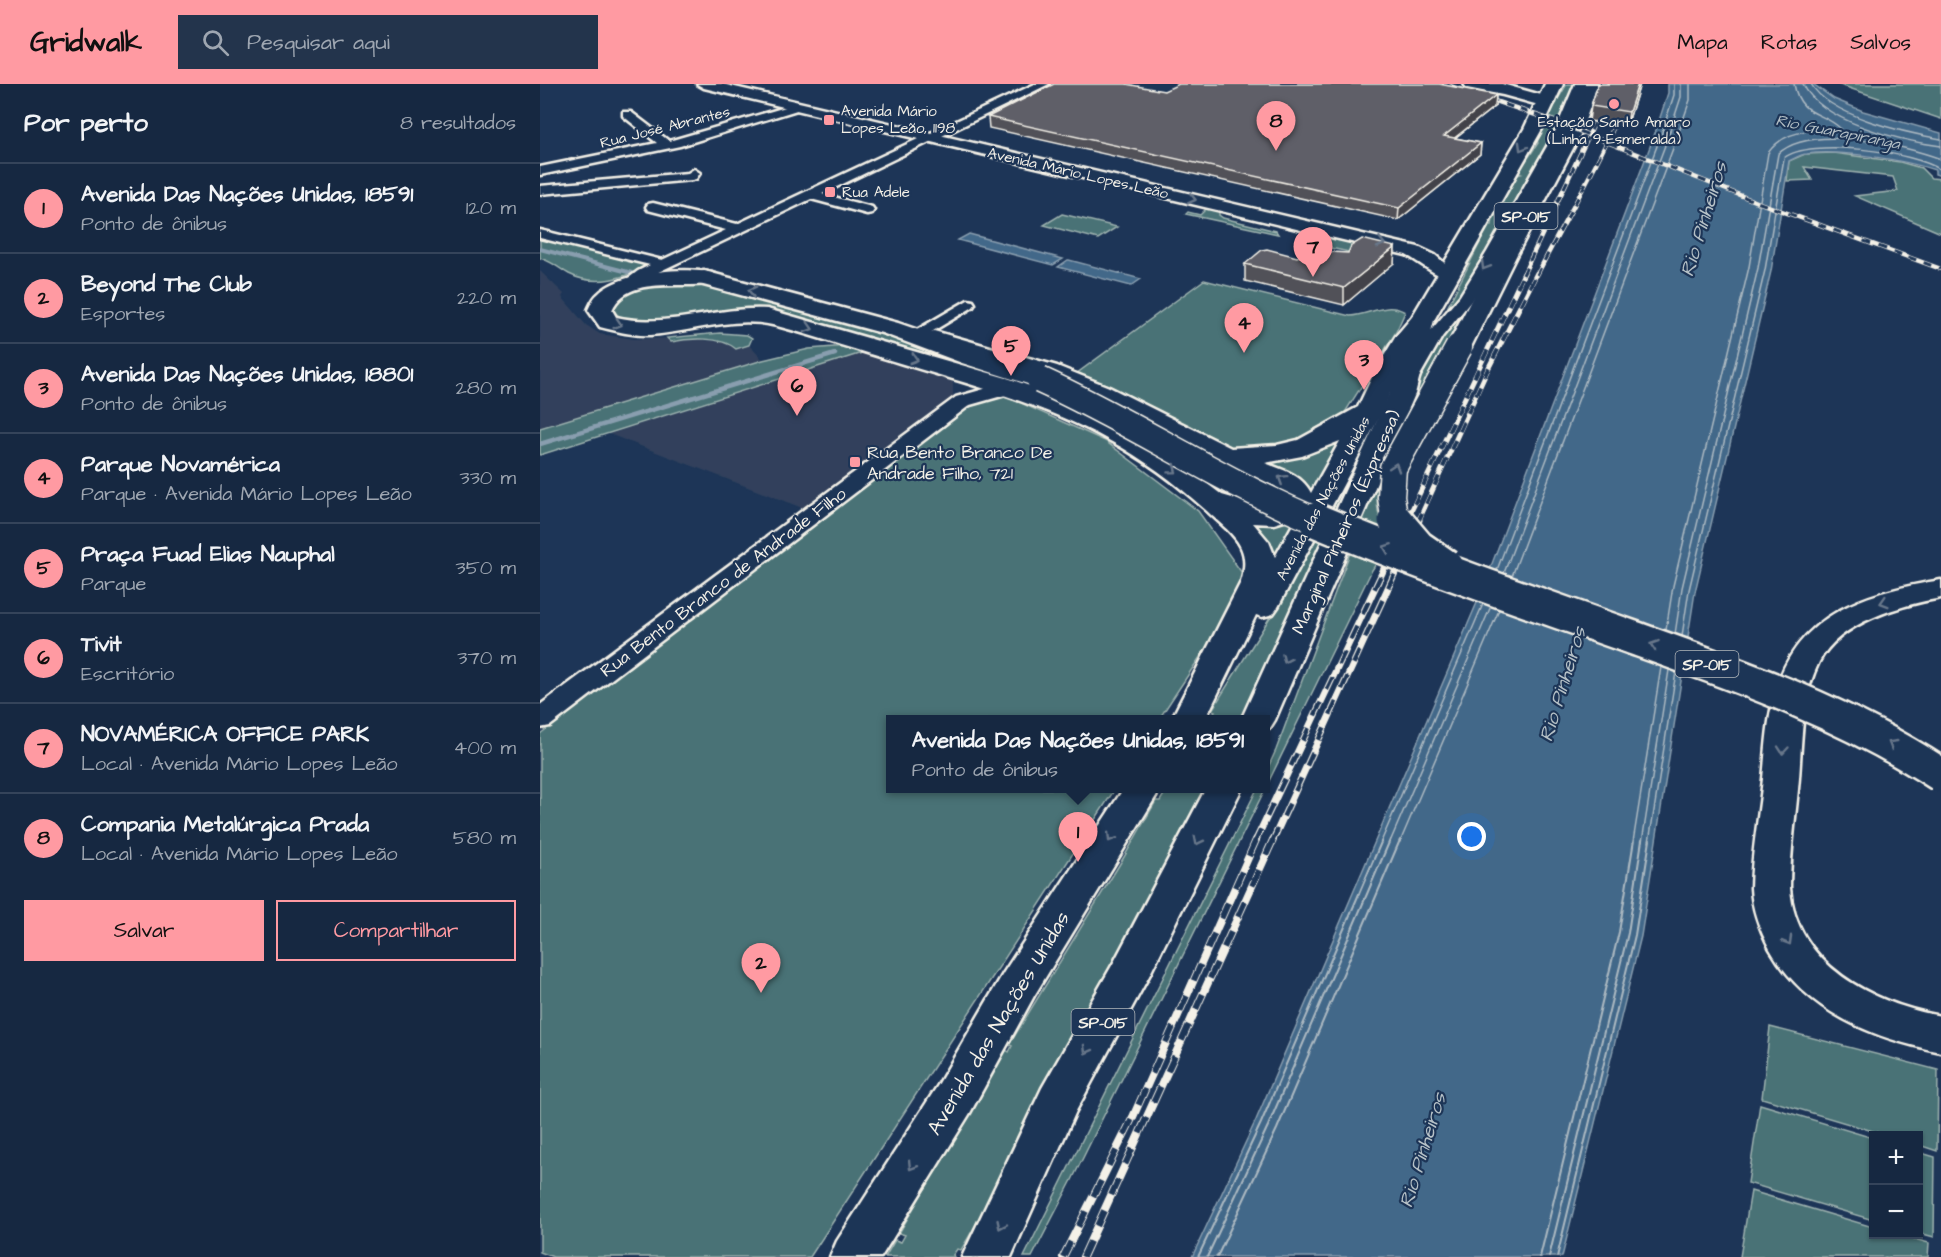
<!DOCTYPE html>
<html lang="pt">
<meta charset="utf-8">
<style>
:root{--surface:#162841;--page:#23344c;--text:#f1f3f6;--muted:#9ea6b1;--line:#35445a;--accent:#ff9aa2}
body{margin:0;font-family:"Architects Daughter",sans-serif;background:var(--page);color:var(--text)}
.controls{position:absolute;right:18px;bottom:18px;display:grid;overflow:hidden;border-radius:0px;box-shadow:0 2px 4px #0004}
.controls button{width:54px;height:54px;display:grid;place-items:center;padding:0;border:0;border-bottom:2px solid var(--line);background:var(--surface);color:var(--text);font:30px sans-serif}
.you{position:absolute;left:932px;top:753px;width:21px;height:21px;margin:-15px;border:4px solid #fff;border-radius:50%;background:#1a73e8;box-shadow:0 0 0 9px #1a73e833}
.badge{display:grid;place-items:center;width:39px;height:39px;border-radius:50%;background:var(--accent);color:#111;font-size:20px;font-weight:700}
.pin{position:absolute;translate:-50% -50px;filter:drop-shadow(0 2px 3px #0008)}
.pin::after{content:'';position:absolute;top:32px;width:21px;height:18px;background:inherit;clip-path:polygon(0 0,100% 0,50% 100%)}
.popup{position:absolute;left:346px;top:631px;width:384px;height:78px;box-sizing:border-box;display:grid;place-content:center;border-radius:0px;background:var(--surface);filter:drop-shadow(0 2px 4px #0005);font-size:20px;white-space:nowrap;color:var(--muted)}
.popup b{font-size:22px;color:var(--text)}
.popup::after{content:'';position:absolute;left:50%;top:100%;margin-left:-12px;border:12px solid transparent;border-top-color:var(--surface)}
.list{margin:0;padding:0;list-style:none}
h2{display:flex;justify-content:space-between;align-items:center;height:78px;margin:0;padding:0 24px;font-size:26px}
h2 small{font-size:20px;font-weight:400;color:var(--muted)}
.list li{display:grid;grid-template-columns:39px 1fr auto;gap:18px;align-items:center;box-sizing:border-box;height:90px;padding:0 24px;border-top:2px solid var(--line)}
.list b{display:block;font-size:22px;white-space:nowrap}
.list p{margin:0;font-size:20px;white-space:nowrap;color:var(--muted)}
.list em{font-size:20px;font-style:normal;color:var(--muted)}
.actions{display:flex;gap:12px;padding:18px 24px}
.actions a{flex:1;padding:14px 0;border:2px solid var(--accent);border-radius:0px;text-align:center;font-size:21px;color:var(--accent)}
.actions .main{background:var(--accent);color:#111}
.icon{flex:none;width:33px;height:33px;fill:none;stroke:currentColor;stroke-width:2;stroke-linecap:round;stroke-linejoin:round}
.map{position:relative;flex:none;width:1401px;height:1173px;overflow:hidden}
header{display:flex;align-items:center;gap:36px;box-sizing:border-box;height:84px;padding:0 30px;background:var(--accent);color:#111}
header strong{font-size:28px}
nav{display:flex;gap:33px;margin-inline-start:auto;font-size:21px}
.search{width:420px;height:54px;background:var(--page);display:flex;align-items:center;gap:15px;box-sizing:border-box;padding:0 21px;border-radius:0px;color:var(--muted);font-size:22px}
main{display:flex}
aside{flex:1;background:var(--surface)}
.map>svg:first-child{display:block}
.built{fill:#30415c}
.green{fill:#487276;stroke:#9eb2af;stroke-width:1.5}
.water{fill:#426789;stroke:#899eaf;stroke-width:1.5}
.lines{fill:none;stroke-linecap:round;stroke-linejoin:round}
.shore-far1{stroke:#adbac2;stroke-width:1.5}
.shore{stroke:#adbac2;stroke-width:2}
.stream-far1{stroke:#899eaf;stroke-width:4}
.stream{stroke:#899eaf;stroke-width:4.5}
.minor-casing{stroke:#f4f1e8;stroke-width:5}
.tertiary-casing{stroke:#f4f1e8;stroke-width:5}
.primary-casing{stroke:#f4f1e8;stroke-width:5}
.trunk-casing{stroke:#f4f1e8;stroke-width:5}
.motorway-casing{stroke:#f4f1e8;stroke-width:5}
.minor{fill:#1d3557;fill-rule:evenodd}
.tertiary{fill:#1d3557;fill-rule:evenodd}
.primary{fill:#1d3557;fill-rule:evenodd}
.trunk{fill:#1d3557;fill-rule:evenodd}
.motorway{fill:#1d3557;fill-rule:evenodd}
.rail-far3-casing{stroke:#f4f1e8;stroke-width:4.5}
.rail-far2-casing{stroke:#f4f1e8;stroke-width:5}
.rail-far1-casing{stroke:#f4f1e8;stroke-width:7}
.rail-casing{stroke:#f4f1e8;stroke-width:8}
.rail-far3{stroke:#1d3557;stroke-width:3;stroke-dasharray:8;stroke-linecap:butt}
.rail-far2{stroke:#1d3557;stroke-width:4;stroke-dasharray:10;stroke-linecap:butt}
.rail-far1{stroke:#1d3557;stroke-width:4.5;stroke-dasharray:14;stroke-linecap:butt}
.rail{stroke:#1d3557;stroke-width:6;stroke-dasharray:17;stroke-linecap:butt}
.trunk-bridge-far1-casing{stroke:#f4f1e8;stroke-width:29;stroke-linecap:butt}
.trunk-bridge-casing{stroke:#f4f1e8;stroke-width:38;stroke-linecap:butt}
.motorway-bridge-far1-casing{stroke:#f4f1e8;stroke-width:29;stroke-linecap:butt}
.motorway-bridge-casing{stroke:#f4f1e8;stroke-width:38;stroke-linecap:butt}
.trunk-bridge-far1{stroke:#1d3557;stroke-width:26}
.trunk-bridge{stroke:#1d3557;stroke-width:33}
.motorway-bridge-far1{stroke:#1d3557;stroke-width:26}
.motorway-bridge{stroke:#1d3557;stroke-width:33}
.wall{fill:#515159;stroke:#f4f1e8;stroke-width:1.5}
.shaded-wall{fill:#424249;stroke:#f4f1e8;stroke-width:1.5}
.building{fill:#5e5e68;stroke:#f4f1e8;stroke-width:1.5}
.oneway{stroke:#68778a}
.poi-dot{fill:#ff9aa2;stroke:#1d3557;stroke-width:2}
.labels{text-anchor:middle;stroke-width:4.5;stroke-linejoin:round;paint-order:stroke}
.far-poi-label{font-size:15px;fill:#f4f1e8;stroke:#1d3557;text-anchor:start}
.far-street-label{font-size:15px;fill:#f4f1e8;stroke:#1d3557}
.far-water-label{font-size:16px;font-style:italic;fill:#b6c1c7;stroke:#1d3557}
.shield{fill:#1d3557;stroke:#b4b9bc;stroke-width:1.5}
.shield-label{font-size:16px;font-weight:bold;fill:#f4f1e8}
.poi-label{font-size:18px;fill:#f4f1e8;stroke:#1d3557;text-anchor:start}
.street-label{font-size:18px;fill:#f4f1e8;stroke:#1d3557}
.water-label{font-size:20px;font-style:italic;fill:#b6c1c7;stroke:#1d3557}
.near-street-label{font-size:21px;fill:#f4f1e8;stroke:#1d3557}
</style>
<header>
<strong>Gridwalk</strong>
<div class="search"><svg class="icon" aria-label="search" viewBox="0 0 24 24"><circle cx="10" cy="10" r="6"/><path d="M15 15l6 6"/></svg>Pesquisar aqui</div>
<nav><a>Mapa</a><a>Rotas</a><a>Salvos</a></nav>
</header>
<main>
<aside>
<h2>Por perto<small>8 resultados</small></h2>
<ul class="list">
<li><span class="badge">1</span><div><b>Avenida Das Nações Unidas, 18591</b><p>Ponto de ônibus</p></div><em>120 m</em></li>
<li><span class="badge">2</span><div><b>Beyond The Club</b><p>Esportes</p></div><em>220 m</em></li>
<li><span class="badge">3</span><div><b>Avenida Das Nações Unidas, 18801</b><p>Ponto de ônibus</p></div><em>280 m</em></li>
<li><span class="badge">4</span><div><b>Parque Novamérica</b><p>Parque · Avenida Mário Lopes Leão</p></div><em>330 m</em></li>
<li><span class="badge">5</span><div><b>Praça Fuad Elias Nauphal</b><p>Parque</p></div><em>350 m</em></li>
<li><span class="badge">6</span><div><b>Tivit</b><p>Escritório</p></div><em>370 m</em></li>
<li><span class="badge">7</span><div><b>NOVAMÉRICA OFFICE PARK</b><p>Local · Avenida Mário Lopes Leão</p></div><em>400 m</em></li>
<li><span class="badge">8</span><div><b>Compania Metalúrgica Prada</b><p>Local · Avenida Mário Lopes Leão</p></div><em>580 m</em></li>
</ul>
<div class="actions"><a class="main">Salvar</a><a>Compartilhar</a></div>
</aside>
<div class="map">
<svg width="1401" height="1173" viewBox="0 0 1401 1173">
<rect width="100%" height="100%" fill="#1d3557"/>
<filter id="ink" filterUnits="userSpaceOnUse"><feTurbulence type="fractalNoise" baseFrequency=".0167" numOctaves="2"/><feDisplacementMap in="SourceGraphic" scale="12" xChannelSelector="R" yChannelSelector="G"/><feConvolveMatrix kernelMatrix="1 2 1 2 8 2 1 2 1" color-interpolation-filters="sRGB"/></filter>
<g filter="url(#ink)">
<path class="built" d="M0,187L24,210L22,213L46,241L60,250L94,255L143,254L208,260L223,276L0,344Z
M328,267L413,291V314L265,425L69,350Z"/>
<path class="green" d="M1027,0H1039L1018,52L1010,51L1018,53L977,124L918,215L907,224L949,141H952L953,135L977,91L981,90L978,89L998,59L996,51Z
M1297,0H1401V35Z
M1293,69L1360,78L1381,84L1391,94L1401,95V149L1315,112L1358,107L1353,93L1264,83L1272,96L1247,97L1249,77L1265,70Z
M659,122L679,127V131L683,134L736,147L738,150L646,130L648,128L660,131L666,125Z
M522,130L577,143L558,155L504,141Z
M778,150L821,160L809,168L767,159Z
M0,154L112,181C86,193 56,204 29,190C17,183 13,178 0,174Z
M664,196L810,232C830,231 846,217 865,228L856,248L797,341L766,359L693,365L675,360L536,290Z
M149,197L291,235L492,297L675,375L747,402L702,424L489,299L229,227C215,225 201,225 187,226C161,229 92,252 74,227C78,198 127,200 149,197Z
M938,207L839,400C834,423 839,438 851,457L832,486L726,703V688L736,666L832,410L892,263Z
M180,249L207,251L212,254L209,261L196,265C181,252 149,254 131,258L127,254Z
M307,262L328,267L0,371V344L223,276L269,265Z
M465,312L565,357L658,427L709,499L619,635L350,636V704L575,705L270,1173H13L0,1168V650L426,321Z
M846,316L707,635L666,636L669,631L672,632L675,627L672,626L732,530Z
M801,356L738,479L708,439L761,421L713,377Z
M623,705H670L661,722L657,721L446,1124L421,1166L417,1165L413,1171L415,1173H345L355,1156L361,1158L365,1151L359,1149L466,966L469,968L472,962L469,961L584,773L616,717H620L625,709L621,707Z
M717,705H725L532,1096L492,1173H484Z
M1230,943L1398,986L1397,1067L1379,1061L1378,1052L1346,1051L1222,1014Z
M1220,1020L1333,1054V1136L1208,1099Z
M1378,1068L1395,1073L1394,1153L1379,1149Z
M1211,1107L1333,1143L1334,1150L1359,1151L1389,1159L1388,1173H1200Z"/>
<path class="water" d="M1128,0H1273L1294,15L1323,27L1401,49V92L1395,90V86C1364,76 1298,65 1267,70C1261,70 1255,74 1249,77L1231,187L1155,508L1101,852L1022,1173H652L716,1036L939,514L1114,52L1128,9Z
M429,150L523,175L513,181L418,156Z
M528,176H529L601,195L591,202L518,183Z"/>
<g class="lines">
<path class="shore-far1" d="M1263,0C1281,38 1361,57 1401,62
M1271,0C1289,32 1366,49 1401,55
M957,486L1120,54L1134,11V0
M964,489L1127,56L1141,13V0
M972,492L1135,59L1150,16V0
M1126,546L1133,502L1209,183L1228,69C1244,46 1272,45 1298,47L1301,45C1284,27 1260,34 1254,0
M1135,550L1142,504L1218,184L1238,70C1270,39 1363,61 1401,75
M1142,552L1149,506L1225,186L1244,74C1270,53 1374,68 1401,86
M841,758L943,520
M850,758L951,522
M860,758L959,526
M1093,758L1121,583
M1102,758L1129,586
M1109,758L1136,588"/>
<path class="shore" d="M658,1173L721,1039L842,756
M667,1173L728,1042L850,756
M677,1173L737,1045L860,756
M1000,1173L1079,848L1094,756
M1009,1173L1088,849L1102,756
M1017,1173L1095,851L1110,756"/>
<path class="stream-far1" d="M0,165L92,189"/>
<path class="stream" d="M0,360L295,270"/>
<defs>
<path id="minor" d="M495,0H509L282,110L332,123L334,126L332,129L327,130L271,115L108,193L84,207L77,203L98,187L110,181L0,154V146L122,176L186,146L108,126L106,123L108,120L113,119L197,140Z
M1035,0H1045L1026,50L961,168L931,217L902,253L878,295H866L864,292L887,251L920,212L947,168L1014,50Z
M256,20L260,21V25L140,62L0,91V83L117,59L83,32V28H91L129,57Z
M154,85L160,89L156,95L152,96L0,110V102L148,89Z
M428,216L433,217L435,220L433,223L383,253H373L370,250Z"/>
<path id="tertiary" d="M157,0H182L878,163L895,171L917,190L914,194C901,197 880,178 866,171L164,4Z
M469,298L476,300L479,304L476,308L430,321L10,642L0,644V621L416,313Z"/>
<path id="primary" d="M924,0H962L1012,14L1015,18L1012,22L1006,23L963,11L927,4Z"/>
<path id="trunk" d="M1005,0H1023L1002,45L894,236L876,260L859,287L842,328L738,523L733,530L722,533L716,531L665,636H631L701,498C713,461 691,450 667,427C571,339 483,316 363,280C321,268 279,253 237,242C195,231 153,248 111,251C93,252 77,247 60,243L48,226C51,220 53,214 58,210C79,188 144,182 172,189L175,194L172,199C142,206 88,190 72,226L76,233C126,245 177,222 227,225L470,295L537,319L576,337L612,358L682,411L723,423H735L744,412L735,402L679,380L551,313L499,292L386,259L382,254L386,249L394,247L517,282L569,303L691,364L737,361L758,356L818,323L835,287L856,252L872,233L984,45ZM800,357L771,409C761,390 743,386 725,379L762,372ZM757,433L735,473L729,458L713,439L734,440Z
M1040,0H1058L1040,51L977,170L931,263L928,268L919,270L910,268L907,263L955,170L1022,51Z
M584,704H621L494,912L430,1029L341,1173H290L297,1157L398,1001L464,888Z"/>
<path id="motorway" d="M164,187L358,239L509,291L513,296L509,301L500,304L491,301L422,279L342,249L156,199L153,194L156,189Z
M882,229L890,231L894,236L875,310L735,636L730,644L726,645V636H701L849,310L870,236L874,231Z
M1401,496V514C1361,521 1299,538 1279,578C1261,614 1262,655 1259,694C1256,731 1250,767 1250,804C1255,881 1334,920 1401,932V968C1332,954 1266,928 1230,865C1220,846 1212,826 1211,804C1212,767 1219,731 1223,695C1226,666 1227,637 1235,609C1256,529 1328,508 1401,496Z
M666,704H702L610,890L536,1027L471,1173H422L502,1004L574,878Z"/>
</defs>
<use href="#minor" class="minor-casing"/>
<use href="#tertiary" class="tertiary-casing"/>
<use href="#primary" class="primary-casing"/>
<use href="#trunk" class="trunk-casing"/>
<use href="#motorway" class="motorway-casing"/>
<use href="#minor" class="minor"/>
<use href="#tertiary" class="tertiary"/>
<use href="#primary" class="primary"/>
<use href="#trunk" class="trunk"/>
<use href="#motorway" class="motorway"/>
<defs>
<path id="rail-far3" d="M904,0L1014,37L1217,118L1401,185
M983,191L1056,36L1068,0
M997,191C1029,128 1067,66 1092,0"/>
<path id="rail-far2" d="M866,438L984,189
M878,438L947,287L997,189"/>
<path id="rail-far1" d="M715,758L867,436
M732,758L879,436"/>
<path id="rail" d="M523,1173L593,1033L716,756
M543,1173L733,756"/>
</defs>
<use href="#rail-far3" class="rail-far3-casing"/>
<use href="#rail-far2" class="rail-far2-casing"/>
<use href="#rail-far1" class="rail-far1-casing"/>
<use href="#rail" class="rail-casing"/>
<use href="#rail-far3" class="rail-far3"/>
<use href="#rail-far2" class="rail-far2"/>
<use href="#rail-far1" class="rail-far1"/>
<use href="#rail" class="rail"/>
<defs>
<path id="trunk-bridge-far1" d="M855,438L851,413L853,384L919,263"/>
<path id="trunk-bridge" d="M855,436L878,463L907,483"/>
<path id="motorway-bridge-far1" d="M500,296C595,339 682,398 779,438"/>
<path id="motorway-bridge" d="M775,436C879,479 985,516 1091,553C1198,591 1305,628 1401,691"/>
</defs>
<use href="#trunk-bridge-far1" class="trunk-bridge-far1-casing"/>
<use href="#trunk-bridge" class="trunk-bridge-casing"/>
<use href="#motorway-bridge-far1" class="motorway-bridge-far1-casing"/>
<use href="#motorway-bridge" class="motorway-bridge-casing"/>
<use href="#trunk-bridge-far1" class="trunk-bridge-far1"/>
<use href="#trunk-bridge" class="trunk-bridge"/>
<use href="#motorway-bridge-far1" class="motorway-bridge-far1"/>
<use href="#motorway-bridge" class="motorway-bridge"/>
</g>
<path class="wall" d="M1058,0H1100L1087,42L1049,37L1051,22Z
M624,7L956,11L955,22L915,54L941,59L940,70L858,136L449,44L448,33Z
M855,163L854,179L804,221L705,197V180L757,173L808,169Z"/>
<path class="shaded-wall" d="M1098,0H1100L1099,3L1087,42L1089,28Z
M956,11L955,22L903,63L904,52Z
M941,59L940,70L858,136L859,124Z
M855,163L854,179L804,221V204Z"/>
<path class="building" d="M514,0H586L624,7L639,0H899L956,11L904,52L941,59L859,124L448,33Z
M1058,0H1098L1089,28L1051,22Z
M822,155L855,163L804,204L705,180L722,166L727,165L757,173L774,167L808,169L811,162Z"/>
<defs><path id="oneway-chevron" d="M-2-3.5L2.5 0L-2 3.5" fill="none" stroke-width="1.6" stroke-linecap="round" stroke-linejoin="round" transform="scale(1.5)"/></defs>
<g class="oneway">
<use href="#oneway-chevron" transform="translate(982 63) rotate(120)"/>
<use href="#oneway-chevron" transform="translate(652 115) rotate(13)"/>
<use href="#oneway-chevron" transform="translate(841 159) rotate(14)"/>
<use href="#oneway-chevron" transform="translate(945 182) rotate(121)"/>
<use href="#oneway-chevron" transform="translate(212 207) rotate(-165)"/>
<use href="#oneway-chevron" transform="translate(78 240) rotate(18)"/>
<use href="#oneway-chevron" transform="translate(269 244) rotate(17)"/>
<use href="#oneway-chevron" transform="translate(374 275) rotate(17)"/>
<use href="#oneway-chevron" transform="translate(855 383) rotate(-72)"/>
<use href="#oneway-chevron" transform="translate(633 386) rotate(37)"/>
<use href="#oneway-chevron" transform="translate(742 395) rotate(-148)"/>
<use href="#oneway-chevron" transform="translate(847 464) rotate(-159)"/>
<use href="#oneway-chevron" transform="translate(1344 518) rotate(163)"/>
<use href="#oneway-chevron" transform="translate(1114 561) rotate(-161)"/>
<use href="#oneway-chevron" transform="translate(746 575) rotate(114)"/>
<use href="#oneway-chevron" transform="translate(1352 660) rotate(-149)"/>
<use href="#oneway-chevron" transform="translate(1243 666) rotate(95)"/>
<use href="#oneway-chevron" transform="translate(571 754) rotate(122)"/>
<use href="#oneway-chevron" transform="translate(658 757) rotate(117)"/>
<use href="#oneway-chevron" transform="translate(1248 857) rotate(60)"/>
<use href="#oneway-chevron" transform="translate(547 966) rotate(119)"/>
<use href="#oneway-chevron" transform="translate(372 1082) rotate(122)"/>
<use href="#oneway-chevron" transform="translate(461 1141) rotate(115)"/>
</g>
</g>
<g class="poi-dot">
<circle cx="1074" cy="20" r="6"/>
<rect x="283" y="30" width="12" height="12" rx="3"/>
<rect x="284" y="102" width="12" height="12" rx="3"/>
<rect x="309" y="372" width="12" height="12" rx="3"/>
</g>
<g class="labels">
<g class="far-poi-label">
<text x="301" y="32">Avenida Mário<tspan x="301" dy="17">Lopes Leão, 1198</tspan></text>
<text x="1074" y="43" text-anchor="middle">Estação Santo Amaro<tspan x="1074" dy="17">(Linha 9-Esmeralda)</tspan></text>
<text x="302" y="113">Rua Adele</text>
</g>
<g class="far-street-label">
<text transform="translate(125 43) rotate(-14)" y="5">Rua José Abrantes</text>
<text transform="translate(538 89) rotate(13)" y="5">Avenida Mário Lopes Leão</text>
<text transform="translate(783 414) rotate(-62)" y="5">Avenida das Nações Unidas</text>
</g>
<g class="far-water-label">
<text transform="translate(1298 47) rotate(11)" y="6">Rio Guarapiranga</text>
</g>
<g class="shield">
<rect x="954.5" y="119" width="63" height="26" rx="4.5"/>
<rect x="1135.5" y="567" width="63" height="26" rx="4.5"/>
<rect x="531.5" y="925" width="63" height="26" rx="4.5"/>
</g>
<g class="shield-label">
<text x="986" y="138">SP-015</text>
<text x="1167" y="586">SP-015</text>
<text x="563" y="944">SP-015</text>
</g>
<g class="poi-label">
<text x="327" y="374">Rua Bento Branco De<tspan x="327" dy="21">Andrade Filho, 721</tspan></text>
</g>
<g class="street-label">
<text transform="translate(806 438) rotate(-66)" y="6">Marginal Pinheiros (Expressa)</text>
<text transform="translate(183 498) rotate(-37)" y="6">Rua Bento Branco de Andrade Filho</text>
</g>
<g class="water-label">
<text transform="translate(1163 135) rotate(-73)" y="7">Rio Pinheiros</text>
<text transform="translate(1022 600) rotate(-73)" y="7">Rio Pinheiros</text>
<text transform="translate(882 1066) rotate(-73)" y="7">Rio Pinheiros</text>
</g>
<g class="near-street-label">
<text transform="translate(458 939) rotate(-59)" y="7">Avenida das Nações Unidas</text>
</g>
</g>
</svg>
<div class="controls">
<button>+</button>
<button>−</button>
</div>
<div class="you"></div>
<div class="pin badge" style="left:538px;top:778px">1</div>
<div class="popup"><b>Avenida Das Nações Unidas, 18591</b>Ponto de ônibus</div>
<div class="pin badge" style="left:221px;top:909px">2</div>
<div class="pin badge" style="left:824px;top:306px">3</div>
<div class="pin badge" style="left:704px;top:269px">4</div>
<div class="pin badge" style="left:471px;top:292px">5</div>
<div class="pin badge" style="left:257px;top:332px">6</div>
<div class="pin badge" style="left:773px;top:193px">7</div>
<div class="pin badge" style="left:736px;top:67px">8</div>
</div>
</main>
